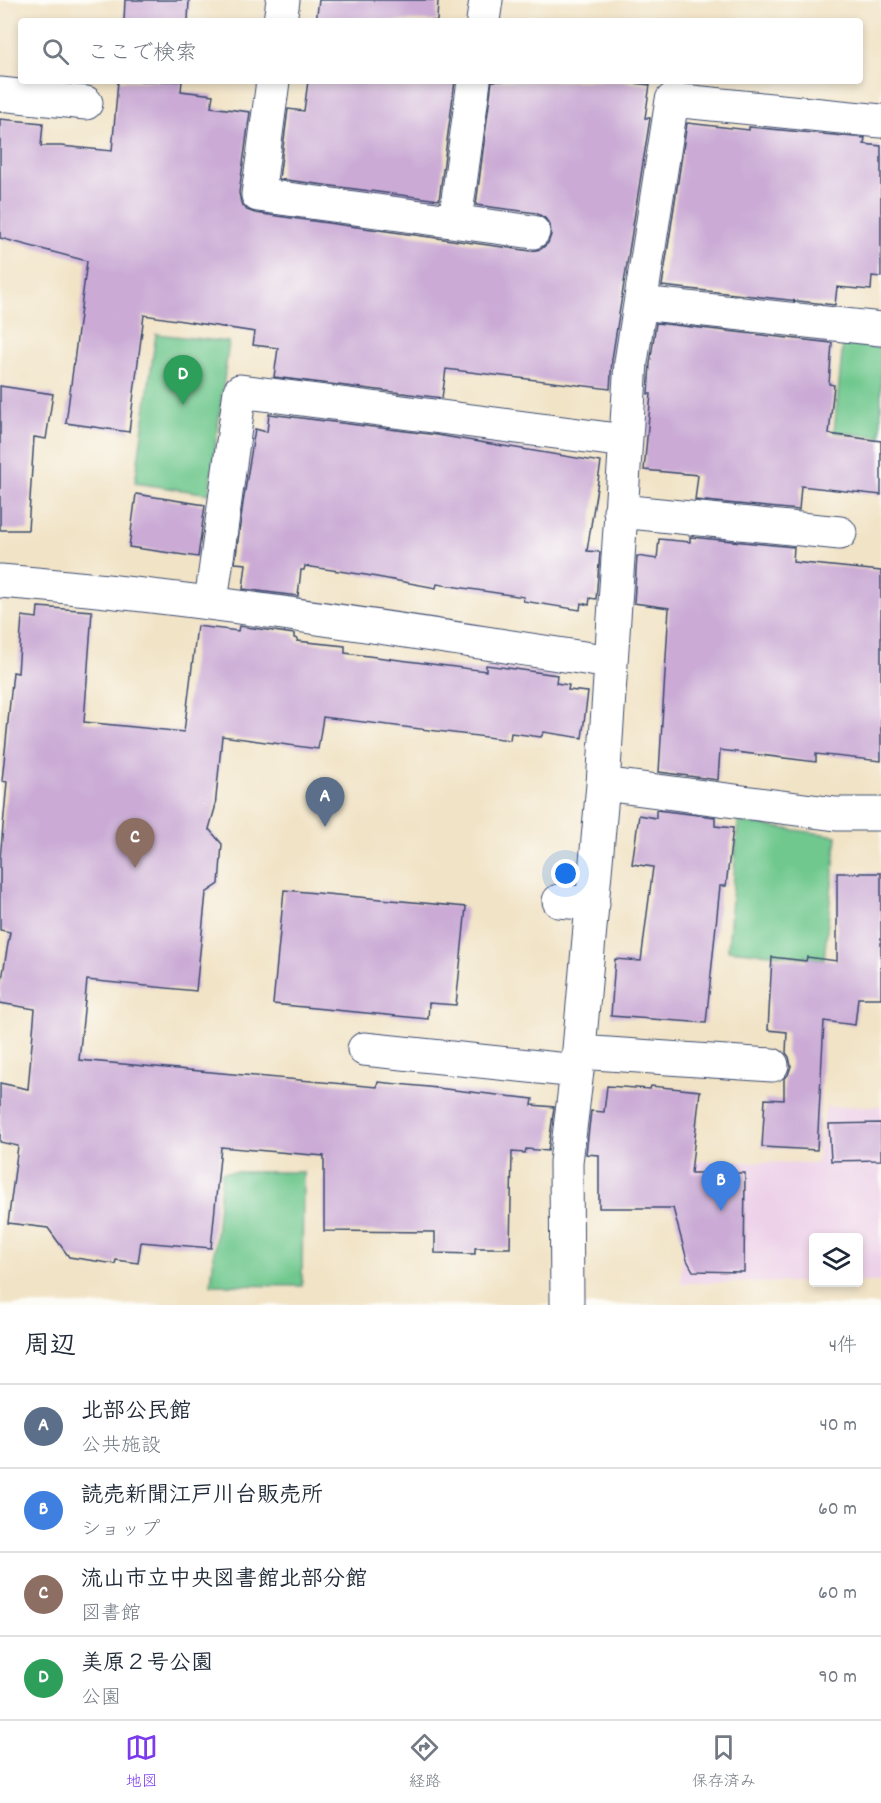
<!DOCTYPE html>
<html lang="ja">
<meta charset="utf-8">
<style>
:root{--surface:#fff;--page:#f6f6f7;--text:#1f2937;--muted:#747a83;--line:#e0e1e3;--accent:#7c3aed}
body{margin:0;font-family:Dekko,"Klee One",sans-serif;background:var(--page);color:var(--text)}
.controls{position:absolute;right:18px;bottom:18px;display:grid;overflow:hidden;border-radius:6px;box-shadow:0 3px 9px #0003}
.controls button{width:54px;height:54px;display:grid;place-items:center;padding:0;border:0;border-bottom:2px solid var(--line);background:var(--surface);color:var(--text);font:30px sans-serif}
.you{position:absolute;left:566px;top:874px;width:21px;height:21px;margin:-15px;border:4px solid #fff;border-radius:50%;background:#1a73e8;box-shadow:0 0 0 9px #1a73e833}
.badge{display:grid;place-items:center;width:39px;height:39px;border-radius:50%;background:var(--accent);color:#fff;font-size:20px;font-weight:700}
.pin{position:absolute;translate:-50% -50px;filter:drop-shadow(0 2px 3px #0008)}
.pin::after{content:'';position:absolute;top:32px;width:21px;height:18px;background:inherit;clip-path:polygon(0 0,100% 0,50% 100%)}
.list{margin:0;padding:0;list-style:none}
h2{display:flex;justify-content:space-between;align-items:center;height:78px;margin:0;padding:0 24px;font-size:26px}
h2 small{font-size:20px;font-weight:400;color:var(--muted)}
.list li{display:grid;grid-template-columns:39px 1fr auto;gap:18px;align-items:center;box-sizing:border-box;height:84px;padding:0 24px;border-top:2px solid var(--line)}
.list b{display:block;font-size:22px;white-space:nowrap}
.list p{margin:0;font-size:20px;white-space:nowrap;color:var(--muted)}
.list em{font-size:20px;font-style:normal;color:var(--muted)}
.icon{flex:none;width:33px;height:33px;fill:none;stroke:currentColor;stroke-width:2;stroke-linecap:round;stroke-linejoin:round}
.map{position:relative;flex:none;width:881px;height:1305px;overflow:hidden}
.search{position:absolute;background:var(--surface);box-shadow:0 3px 9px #0003;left:18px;right:18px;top:18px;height:66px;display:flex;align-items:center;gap:15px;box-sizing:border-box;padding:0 21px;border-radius:6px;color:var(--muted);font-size:22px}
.sheet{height:414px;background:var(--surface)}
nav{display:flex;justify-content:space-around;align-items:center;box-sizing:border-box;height:84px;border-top:2px solid var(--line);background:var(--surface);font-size:16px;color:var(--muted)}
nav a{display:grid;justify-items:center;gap:3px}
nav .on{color:var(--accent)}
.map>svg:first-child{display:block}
.built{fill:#edd1e9}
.green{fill:#70c88e;stroke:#467c76;stroke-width:1.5}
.building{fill:#cbabd5}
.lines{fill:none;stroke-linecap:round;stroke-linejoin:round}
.minor-casing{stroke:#3b4a6e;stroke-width:35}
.minor{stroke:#fff;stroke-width:33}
</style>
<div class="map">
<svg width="881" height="1305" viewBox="0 0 881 1305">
<rect width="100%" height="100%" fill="#fdfcf7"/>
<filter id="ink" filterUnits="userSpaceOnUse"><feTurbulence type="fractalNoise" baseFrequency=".0167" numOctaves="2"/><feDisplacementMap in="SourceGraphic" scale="12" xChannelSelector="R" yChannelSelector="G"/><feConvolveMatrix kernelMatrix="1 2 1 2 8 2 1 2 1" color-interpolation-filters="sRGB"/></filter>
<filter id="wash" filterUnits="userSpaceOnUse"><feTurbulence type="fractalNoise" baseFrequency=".008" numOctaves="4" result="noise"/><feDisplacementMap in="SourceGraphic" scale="24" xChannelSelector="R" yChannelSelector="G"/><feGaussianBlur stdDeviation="1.35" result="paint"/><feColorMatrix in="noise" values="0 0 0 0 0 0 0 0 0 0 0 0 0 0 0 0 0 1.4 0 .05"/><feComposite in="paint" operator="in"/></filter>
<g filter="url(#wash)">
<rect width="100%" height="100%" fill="#f1e3c6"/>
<path class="built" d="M881,1106V1282H859L858,1238H814L813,1282L681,1283L684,1161L817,1163L826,1107Z"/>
<path class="green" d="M156,334L229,342L209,494L135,483Z
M843,344L881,348V437L834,432Z
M738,822L837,836L824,959L728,950Z
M222,1172H303L302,1286L211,1285Z"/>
<g id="blocks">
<path class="building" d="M125,0H189L188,21H124Z
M319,0H438L437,21H316Z
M118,81H182L181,91L213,95L211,107L250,112L239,193L241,203L247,210L255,213L531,251L541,249L548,243L551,235L550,225L545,218L536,213L476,205L492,81H619L650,85L645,118H650L612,359L610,389L446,369L442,398L274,377L278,348L253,345L255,332L144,315L129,432L66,423L87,261L0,238V119L43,123L41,146H61L112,151Z
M308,81H455L439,200L279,179L288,109L304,111Z
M687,123L749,130V127L865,138L864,144L881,146V277L872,276L871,290L837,287L835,305L662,286Z
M656,323L832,343L829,384L834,385L829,434L881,441V495L801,486L799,510L695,500L698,475L644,470L651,394H648L650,364Z
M0,386L53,394L46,439L34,437L28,530H0Z
M269,414L437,435L601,462L587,551L600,552L596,599L590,598L589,605L581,603L580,610L523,601L524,597L437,584L436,588L366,575L305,566L304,570H301L298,596L243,589L246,564L235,563L243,503L255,429L267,432Z
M136,494L205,505L198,557L129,547Z
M690,537L794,547L793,562L881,571V761L816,754V762L720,750L718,780L659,772L669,608L634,603L637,556L657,559L659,539L690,542Z
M38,607L92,611L84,722L184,732L197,626L238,631L239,626L294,634V638L298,639L297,641L345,646V653L486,671V665L557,675L556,683L569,685L568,690L588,692L582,738L544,732L541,737L511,733L510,740L323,717L318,749L222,736L215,808L209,829L222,844L219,884L206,893L196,991L87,980L79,1060L377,1087L378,1082L428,1087L533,1099L532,1105L554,1107L548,1151L526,1149L525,1153L512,1152L510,1248H475V1254L435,1253V1232L324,1231V1156L221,1147L211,1248L141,1242L138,1263L116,1260L115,1264L69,1257L48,1228L8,1223L18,1146L0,1142V1083L28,1089L35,1009L0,1003V991L10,932L0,930V859L7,782L2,781L13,672L18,673L22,616L37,618Z
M656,810L715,817V826L733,828L726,886H720L706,1023L611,1016L615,959L641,961L653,867L632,864L639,815L656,818Z
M837,873H881V998H858L855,1025L824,1021L817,1150L762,1147L765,1099L784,1100V1078L788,1075L791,1066L789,1057L786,1053L787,1032L768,1030L772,957L806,961L807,957L837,961Z
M284,890L466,907L456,1005L429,1003L428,1019L273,1004Z
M607,1086L650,1089L651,1086L700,1091L691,1173H745L744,1272L693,1271L687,1260L673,1208H599V1155L586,1154L591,1111L604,1112Z
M881,1123V1160L831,1161L829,1124Z"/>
</g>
</g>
<g filter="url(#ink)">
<use href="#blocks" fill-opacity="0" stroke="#3b4a6e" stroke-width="1.5"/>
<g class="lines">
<defs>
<path id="minor" d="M280,21L283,0
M483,21L486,0
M273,81L258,195L533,232
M0,94L86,103
M455,221L474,81
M641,303L881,329
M620,511L840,533
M0,581C205,597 408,632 611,662
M211,602L240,391L625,441
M603,784L836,814H881
M559,901L593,904
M364,1049L577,1071
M579,1052L772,1065
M567,1305L566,1162L577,1071L603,784L631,362L672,100L881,121"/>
</defs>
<use href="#minor" class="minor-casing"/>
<use href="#minor" class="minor"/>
</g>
</g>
</svg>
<div class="controls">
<button><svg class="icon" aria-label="layers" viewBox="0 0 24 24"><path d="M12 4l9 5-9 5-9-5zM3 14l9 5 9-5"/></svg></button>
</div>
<div class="you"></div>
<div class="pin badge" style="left:325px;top:827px;background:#5c6f8a">A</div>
<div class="pin badge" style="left:721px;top:1211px;background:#3f7fe0">B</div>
<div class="pin badge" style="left:135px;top:868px;background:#8d6e63">C</div>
<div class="pin badge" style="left:183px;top:405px;background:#2e9e5b">D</div>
<div class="search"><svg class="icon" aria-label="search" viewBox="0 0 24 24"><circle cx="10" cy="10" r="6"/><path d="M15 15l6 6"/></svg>ここで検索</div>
</div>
<section class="sheet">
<h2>周辺<small>4件</small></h2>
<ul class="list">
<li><span class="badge" style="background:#5c6f8a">A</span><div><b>北部公民館</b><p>公共施設</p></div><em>40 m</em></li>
<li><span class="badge" style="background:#3f7fe0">B</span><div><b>読売新聞江戸川台販売所</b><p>ショップ</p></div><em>60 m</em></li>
<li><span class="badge" style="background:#8d6e63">C</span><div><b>流山市立中央図書館北部分館</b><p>図書館</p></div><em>60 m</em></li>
<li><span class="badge" style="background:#2e9e5b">D</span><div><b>美原２号公園</b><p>公園</p></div><em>90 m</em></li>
</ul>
</section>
<nav>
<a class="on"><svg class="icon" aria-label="map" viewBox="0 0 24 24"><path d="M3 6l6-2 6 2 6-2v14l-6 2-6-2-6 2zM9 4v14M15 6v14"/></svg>地図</a>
<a><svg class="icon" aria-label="directions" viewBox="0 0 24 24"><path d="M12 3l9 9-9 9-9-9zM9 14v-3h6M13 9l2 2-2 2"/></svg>経路</a>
<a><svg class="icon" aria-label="saved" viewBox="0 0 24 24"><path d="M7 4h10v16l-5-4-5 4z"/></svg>保存済み</a>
</nav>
